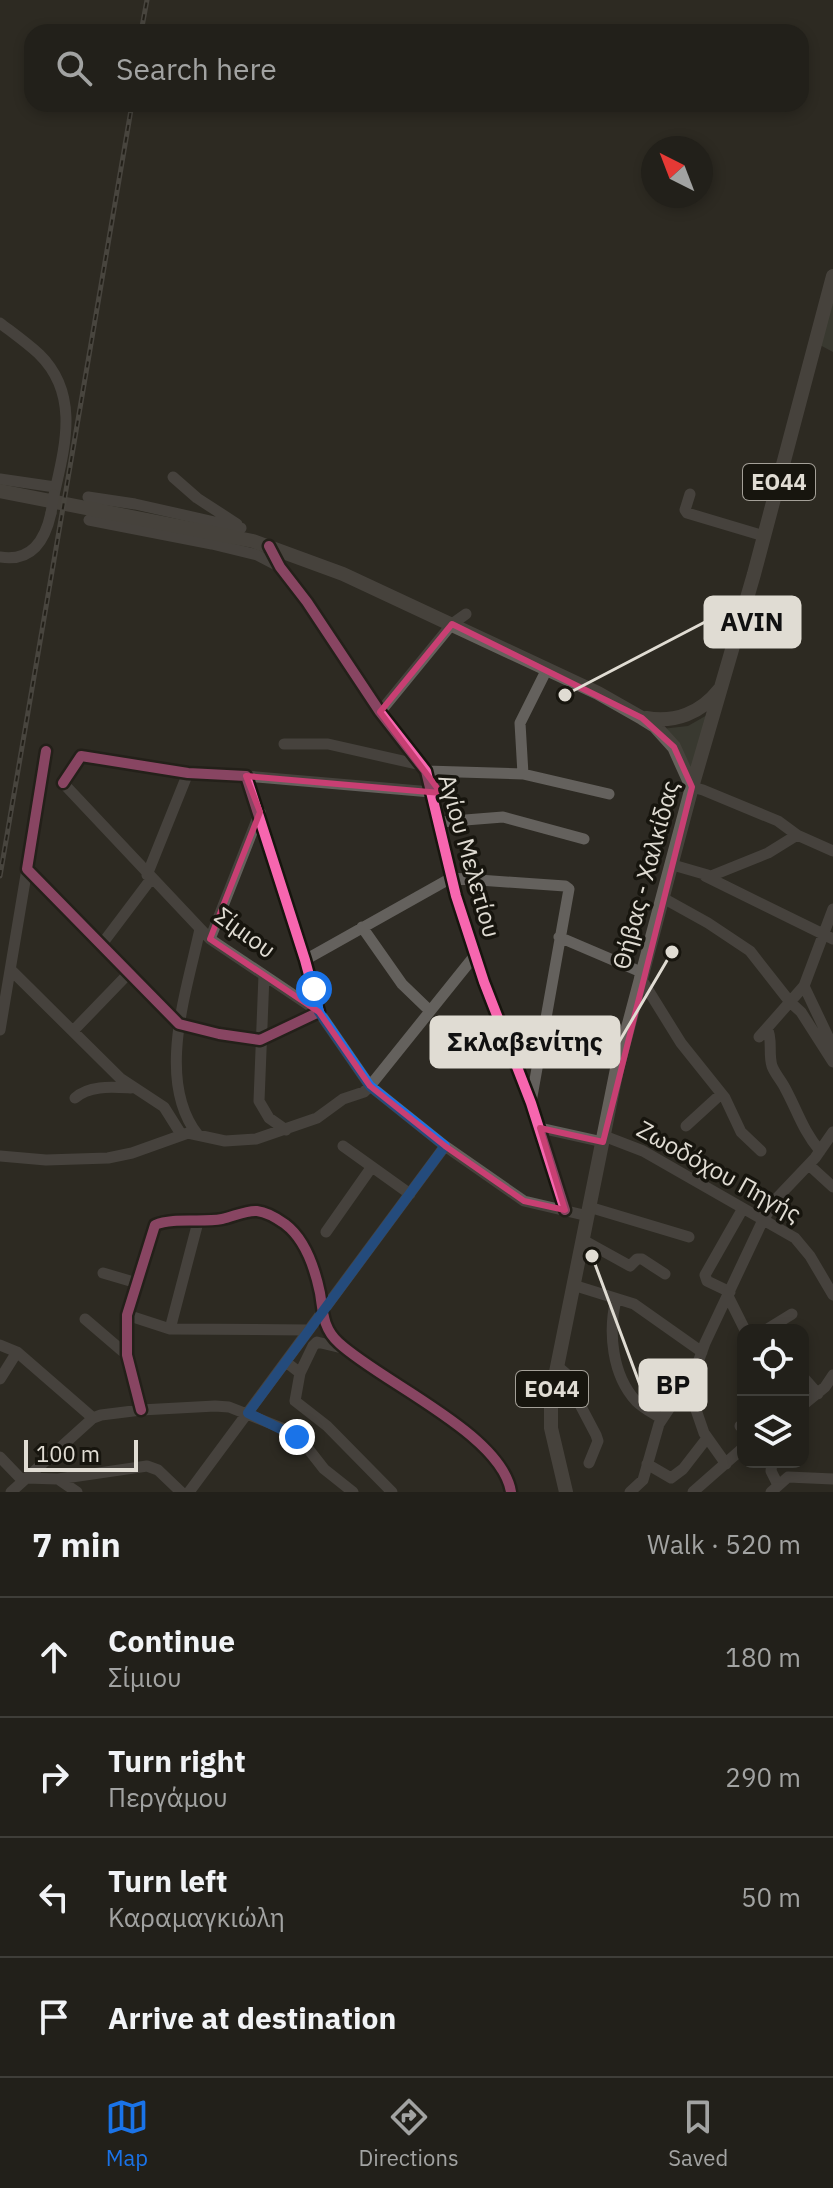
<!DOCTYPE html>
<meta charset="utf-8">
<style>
:root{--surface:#22201a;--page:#2e2d27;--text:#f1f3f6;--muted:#a2a3a2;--line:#3f3e39;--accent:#1a73e8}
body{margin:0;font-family:"IBM Plex Sans",sans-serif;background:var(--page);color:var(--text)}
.controls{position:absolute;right:24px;bottom:24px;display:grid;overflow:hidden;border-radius:16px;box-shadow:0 4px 12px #0003}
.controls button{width:72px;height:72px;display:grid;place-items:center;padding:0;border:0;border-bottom:2px solid var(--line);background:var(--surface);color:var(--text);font:40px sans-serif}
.compass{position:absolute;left:641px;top:136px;width:72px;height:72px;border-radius:50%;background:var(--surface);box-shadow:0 4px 12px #0003;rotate:318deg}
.scale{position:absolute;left:24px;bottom:20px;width:114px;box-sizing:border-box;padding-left:8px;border:4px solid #e0dcd3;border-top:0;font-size:22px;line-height:28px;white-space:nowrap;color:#e0dcd3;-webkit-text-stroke:6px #17150e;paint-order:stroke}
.stop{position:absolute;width:24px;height:24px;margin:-18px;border:6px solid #1a73e8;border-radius:50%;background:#fff}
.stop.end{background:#1a73e8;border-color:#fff;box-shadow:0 2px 8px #0008}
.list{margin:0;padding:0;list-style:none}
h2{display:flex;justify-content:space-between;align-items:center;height:104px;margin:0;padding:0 32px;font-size:34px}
h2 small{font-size:26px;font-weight:400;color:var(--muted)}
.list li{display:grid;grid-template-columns:52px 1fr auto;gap:24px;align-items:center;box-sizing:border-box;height:120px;padding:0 32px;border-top:2px solid var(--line)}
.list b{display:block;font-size:30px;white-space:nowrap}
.list p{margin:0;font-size:26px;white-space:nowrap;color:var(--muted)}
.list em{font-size:26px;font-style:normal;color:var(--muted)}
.icon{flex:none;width:44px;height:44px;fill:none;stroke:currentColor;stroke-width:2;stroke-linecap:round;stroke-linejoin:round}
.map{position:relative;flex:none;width:833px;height:1492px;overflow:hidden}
.search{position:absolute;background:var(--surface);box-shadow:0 4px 12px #0003;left:24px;right:24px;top:24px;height:88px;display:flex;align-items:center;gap:20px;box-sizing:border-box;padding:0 28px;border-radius:24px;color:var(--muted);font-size:30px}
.sheet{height:584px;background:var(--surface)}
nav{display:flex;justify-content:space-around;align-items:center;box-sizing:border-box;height:112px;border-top:2px solid var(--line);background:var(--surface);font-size:22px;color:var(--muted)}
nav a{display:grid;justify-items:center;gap:4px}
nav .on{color:var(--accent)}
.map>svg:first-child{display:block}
.green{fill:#474d40}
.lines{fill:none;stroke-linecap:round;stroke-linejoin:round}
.minor{stroke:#64615d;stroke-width:11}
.major{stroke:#65615c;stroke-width:14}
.rail-casing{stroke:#686661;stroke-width:5}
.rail{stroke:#17150e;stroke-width:2;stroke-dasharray:6;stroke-linecap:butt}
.minor-bridge{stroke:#64615d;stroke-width:11}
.cycleway-casing{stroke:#17150e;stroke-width:15}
.cycleway{stroke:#f766af;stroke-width:10}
.route{stroke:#1a73e8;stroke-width:10}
.marked{fill:none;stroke:#c83f73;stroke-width:6;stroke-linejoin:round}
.labels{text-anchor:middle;stroke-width:7;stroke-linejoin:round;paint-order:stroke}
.shield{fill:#17150e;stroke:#a4a098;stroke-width:2}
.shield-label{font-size:22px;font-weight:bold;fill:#e0dcd3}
.street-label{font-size:24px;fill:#e0dcd3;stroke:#17150e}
.leader{fill:none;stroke:#e0dcd3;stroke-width:3}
.callout-dot{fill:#e0dcd3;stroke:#17150e;stroke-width:3}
.callout{fill:#e0dcd3;stroke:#e0dcd3;stroke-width:3}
.callout-label{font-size:26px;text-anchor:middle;font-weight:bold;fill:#111}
</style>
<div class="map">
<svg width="833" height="1492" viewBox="0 0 833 1492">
<rect width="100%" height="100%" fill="#2d2a23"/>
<path class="green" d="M833,302V352L820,345Z
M709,714L690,773L662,729L688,726Z"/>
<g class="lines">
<path class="minor" d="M0,323C13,333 27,343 39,354C80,394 65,446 54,495
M173,477L197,498L237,524
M0,479L55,487
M690,494L685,510L687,513L764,536
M88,497L135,504L241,528
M89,520L212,544L257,555L278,566
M269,546L280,567L307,602L380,712L426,771L456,896L484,982L531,1103L565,1210
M0,557C31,562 45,541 51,513
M380,712L452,624L466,614
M284,744H328L421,765
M46,751L27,869L179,1024L219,1034L260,1040L319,1012L305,960L246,776L188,773L81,756L63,783
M426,771L523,774L609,794
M523,774L520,723L547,669
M246,776L431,792
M63,783L210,939L319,1012L370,1086L445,1146L524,1201L588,1216
M692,787L703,790L778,821L797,835L833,851
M440,822L503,817L584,839
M673,865L711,876L768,853L797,835
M147,875L188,773
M705,876L833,939
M663,898L708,923L750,951L790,1002L801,1012L833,1062
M362,927L402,984L430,1011
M559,937L641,972
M210,939L260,812
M102,944L151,879
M305,960L451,878L565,886L569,889L531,1102
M11,970L120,1078L164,1107L181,1134
M264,975L259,1101L269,1118L286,1130
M640,977L681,1043L725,1098L741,1132L761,1151
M804,986L833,1047
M767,1028C773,1039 768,1053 772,1066C775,1074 781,1080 785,1088C797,1110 803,1131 820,1151
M0,1030L27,869
M73,1031L129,973
M759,1037L804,986L833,909
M75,1098C89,1085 112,1087 131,1088
M686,1126L721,1094
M540,1128L603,1142
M198,1135C155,1081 187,990 200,929
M604,1136L643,1151L795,1238L810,1256L833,1295
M343,1146L410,1194
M0,1156L46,1160L108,1158L132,1153L188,1133L225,1141L256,1139L317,1118L343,1099L364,1092L370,1086L476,954
M809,1165L833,1187
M589,1207L689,1237
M326,1232L371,1168
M583,1240L630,1266L637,1259H642L665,1274
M103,1273L137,1283
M573,1285L634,1304L702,1352
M730,1292L707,1281L705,1275L742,1210
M728,1296L745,1330
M616,1299C608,1332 612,1375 636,1401C643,1408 653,1413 662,1419
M127,1315L170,1329L308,1330
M85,1319L127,1355
M170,1329L198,1222
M766,1330L792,1314
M0,1345L17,1352L93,1418L101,1415L141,1410L215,1406L229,1407L287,1430L306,1446L324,1469L353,1492
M286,1362L300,1373L295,1401L327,1426L392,1492
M557,1366L571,1378L576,1397L596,1435L598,1441L589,1463
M300,1373L313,1346L317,1342L342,1348
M803,1377L818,1394
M0,1379L17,1352
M681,1392L694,1404L704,1433L726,1464
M803,1405L825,1387L833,1375
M141,1410L127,1355V1315L155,1225C174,1217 201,1223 222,1219C233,1217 246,1210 257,1211C266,1212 278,1219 285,1224C305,1239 315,1269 320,1293C323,1312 323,1329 339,1343C381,1382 502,1434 511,1492
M740,1426H743
M0,1457L23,1481
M772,1462L771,1471L778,1485
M647,1464L671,1478L683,1469L707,1438
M26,1478L58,1479L77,1492
M58,1479L147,1466L158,1470L181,1492
M11,1492L93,1418
M189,1492L445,1146
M630,1492L643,1480L659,1424L696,1368L705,1343L762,1222L776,1199L815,1158L833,1132
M693,1492L743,1448
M771,1492L788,1477L833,1479"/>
<path class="major" d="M0,491L253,541L343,574L598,693L642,718L655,726L674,747L692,787
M646,718C675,723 701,713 719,690
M566,1492L551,1428V1397L617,1069L692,787L754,574L833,276"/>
<defs>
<path id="rail" d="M141,32L147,0
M0,876L132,104"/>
</defs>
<use href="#rail" class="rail-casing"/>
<use href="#rail" class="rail"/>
<path class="minor-bridge" d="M51,513L54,495"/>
<defs>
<path id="cycleway" d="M269,546L280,567L307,602L380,712L426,771L456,896L484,982L531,1103L565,1210
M46,751L27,869L179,1024L219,1034L260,1040L319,1012L305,960L246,776L188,773L81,756L63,783
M141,1410L127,1355V1315L155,1225C174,1217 201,1223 222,1219C233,1217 246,1210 257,1211C266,1212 278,1219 285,1224C305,1239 315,1269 320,1293C323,1312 323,1329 339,1343C381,1382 502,1434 511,1492"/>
</defs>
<use href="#cycleway" class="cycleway-casing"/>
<use href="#cycleway" class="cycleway"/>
</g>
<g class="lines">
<path class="route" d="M297,1437L248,1413L445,1146L370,1086L319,1012L314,989"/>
</g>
<path d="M0 0H833V1492H0ZM452,624L642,718L674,747L692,787L603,1142L540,1128L565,1210L524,1201L445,1146L370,1086L319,1012L210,939L260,812L246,776L441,793L380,712Z" fill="#2d2a23" fill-opacity=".55" fill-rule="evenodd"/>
<path class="marked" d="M452,624L642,718L674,747L692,787L603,1142L540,1128L565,1210L524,1201L445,1146L370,1086L319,1012L210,939L260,812L246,776L441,793L380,712Z"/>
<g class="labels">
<g class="shield">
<rect x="743" y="464" width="72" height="36" rx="6"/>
<rect x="516" y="1371" width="72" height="36" rx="6"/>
</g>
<g class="shield-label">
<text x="779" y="490">ΕΟ44</text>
<text x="552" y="1397">ΕΟ44</text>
</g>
<g class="street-label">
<text transform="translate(469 856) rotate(74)" y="8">Αγίου Μελετίου</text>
<text transform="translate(646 875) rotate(-75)" y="8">Θήβας - Χαλκίδας</text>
<text transform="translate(245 933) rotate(36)" y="8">Σίμιου</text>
<text transform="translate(719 1172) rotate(29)" y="8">Ζωοδόχου Πηγής</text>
</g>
</g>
<path class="leader" d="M565 695L705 622M672 952L619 1042M592 1256L640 1385"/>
<g class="callout-dot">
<circle cx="565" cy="695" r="8"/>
<circle cx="672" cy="952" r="8"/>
<circle cx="592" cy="1256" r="8"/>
</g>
<g class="callout">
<rect x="705" y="597" width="95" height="50" rx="8"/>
<rect x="431" y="1017" width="188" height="50" rx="8"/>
<rect x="640" y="1360" width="66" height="50" rx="8"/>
</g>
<g class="callout-label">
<text x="752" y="631">AVIN</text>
<text x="525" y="1051">Σκλαβενίτης</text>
<text x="673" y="1394">BP</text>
</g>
</svg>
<div class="controls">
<button><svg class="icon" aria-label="locate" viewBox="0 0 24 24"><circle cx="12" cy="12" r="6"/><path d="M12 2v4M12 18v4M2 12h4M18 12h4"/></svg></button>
<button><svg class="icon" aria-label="layers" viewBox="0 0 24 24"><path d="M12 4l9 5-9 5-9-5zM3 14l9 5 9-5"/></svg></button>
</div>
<svg class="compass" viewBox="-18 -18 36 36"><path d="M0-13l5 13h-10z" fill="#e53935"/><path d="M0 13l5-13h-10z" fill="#a2a3a2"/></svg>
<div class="scale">100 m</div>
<div class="stop" style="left:314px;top:989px"></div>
<div class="stop end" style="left:297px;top:1437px"></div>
<div class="search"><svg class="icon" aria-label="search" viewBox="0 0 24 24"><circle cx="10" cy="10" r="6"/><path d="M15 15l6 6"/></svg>Search here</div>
</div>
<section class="sheet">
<h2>7 min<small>Walk · 520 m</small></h2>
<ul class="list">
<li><svg class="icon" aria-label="ahead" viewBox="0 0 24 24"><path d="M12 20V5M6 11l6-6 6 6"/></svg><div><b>Continue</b><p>Σίμιου</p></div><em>180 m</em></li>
<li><svg class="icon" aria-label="right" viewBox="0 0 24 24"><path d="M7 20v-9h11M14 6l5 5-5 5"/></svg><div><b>Turn right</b><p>Περγάμου</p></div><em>290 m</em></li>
<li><svg class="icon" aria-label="left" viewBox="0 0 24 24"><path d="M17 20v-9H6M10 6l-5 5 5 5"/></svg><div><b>Turn left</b><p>Καραμαγκιώλη</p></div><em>50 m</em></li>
<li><svg class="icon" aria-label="arrive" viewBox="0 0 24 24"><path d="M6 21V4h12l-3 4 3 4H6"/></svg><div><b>Arrive at destination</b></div></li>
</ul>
</section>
<nav>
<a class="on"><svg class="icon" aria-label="map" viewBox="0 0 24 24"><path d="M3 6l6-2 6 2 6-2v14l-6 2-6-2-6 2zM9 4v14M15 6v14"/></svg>Map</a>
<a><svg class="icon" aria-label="directions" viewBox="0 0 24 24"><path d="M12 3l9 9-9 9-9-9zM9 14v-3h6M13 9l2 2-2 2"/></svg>Directions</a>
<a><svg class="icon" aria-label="saved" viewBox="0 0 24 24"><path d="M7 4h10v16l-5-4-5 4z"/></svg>Saved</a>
</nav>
